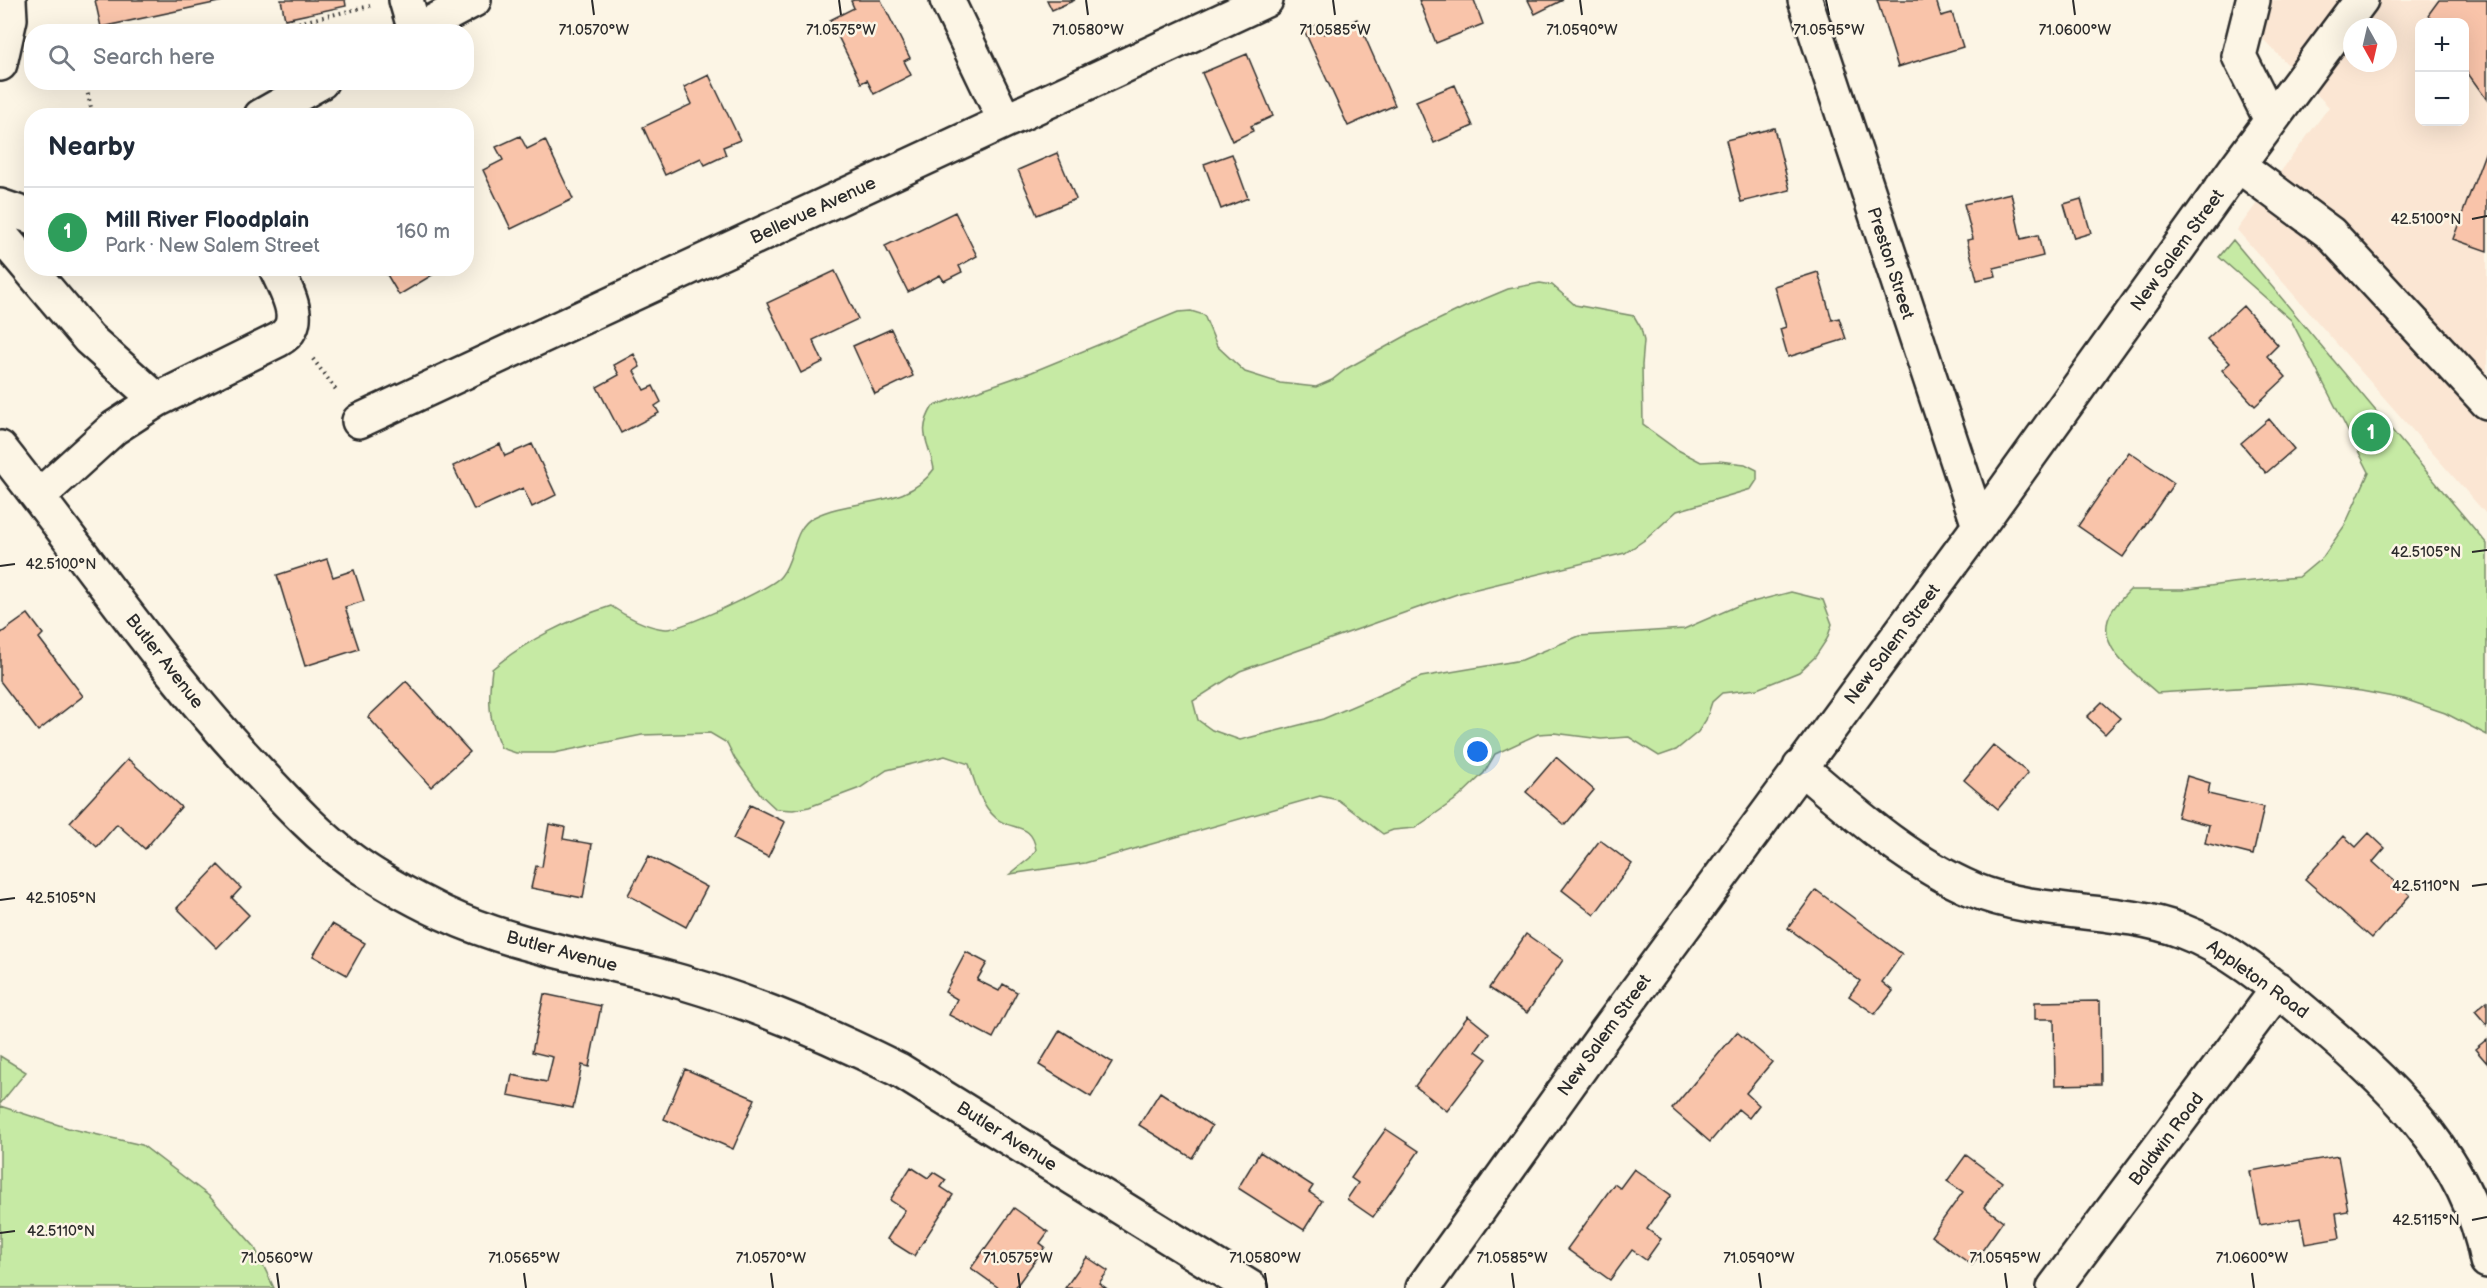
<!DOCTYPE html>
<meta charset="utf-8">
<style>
:root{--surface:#fff;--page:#f2f2f3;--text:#1f2937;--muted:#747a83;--line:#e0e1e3;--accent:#111827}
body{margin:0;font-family:"Balsamiq Sans",sans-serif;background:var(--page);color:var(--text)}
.controls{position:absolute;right:18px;top:18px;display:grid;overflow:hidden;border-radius:12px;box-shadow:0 6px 24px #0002}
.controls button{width:54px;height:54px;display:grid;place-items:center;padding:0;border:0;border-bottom:2px solid var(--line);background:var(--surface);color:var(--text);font:30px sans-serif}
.compass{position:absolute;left:2343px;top:18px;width:54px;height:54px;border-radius:50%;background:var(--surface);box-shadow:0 6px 24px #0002;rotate:172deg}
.you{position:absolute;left:1478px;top:752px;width:21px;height:21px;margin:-15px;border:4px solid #fff;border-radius:50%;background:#1a73e8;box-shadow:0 0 0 9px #1a73e833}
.badge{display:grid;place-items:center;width:39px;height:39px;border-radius:50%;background:var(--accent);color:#fff;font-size:20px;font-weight:700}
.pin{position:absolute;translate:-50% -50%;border:3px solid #fff;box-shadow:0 2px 6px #0006}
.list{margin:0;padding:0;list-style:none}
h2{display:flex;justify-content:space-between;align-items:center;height:78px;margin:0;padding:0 24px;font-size:26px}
h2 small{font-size:20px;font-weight:400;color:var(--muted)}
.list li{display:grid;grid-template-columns:39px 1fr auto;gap:18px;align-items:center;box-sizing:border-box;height:90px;padding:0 24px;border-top:2px solid var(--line)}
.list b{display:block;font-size:22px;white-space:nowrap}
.list p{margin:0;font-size:20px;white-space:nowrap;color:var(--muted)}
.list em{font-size:20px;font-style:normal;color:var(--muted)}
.icon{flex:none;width:33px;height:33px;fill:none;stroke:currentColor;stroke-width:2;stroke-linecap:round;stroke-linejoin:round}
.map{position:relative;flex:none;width:2487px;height:1288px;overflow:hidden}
.search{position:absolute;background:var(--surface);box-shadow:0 6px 24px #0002;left:24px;top:24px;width:450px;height:66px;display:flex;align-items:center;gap:15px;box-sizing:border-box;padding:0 21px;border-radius:24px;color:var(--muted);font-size:22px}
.panel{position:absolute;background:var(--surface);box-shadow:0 6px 24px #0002;left:24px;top:108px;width:450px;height:168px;border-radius:24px}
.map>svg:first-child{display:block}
.built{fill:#fbe6d3;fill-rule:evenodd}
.green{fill:#c6eaa4;stroke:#788a68;stroke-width:1.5}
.building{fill:#f9c4aa;stroke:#2b2b2b;stroke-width:1.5}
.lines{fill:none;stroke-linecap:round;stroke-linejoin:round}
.minor-casing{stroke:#2b2b2b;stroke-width:38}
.path{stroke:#2b2b2b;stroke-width:4;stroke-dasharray:1.5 4.5;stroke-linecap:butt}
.minor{stroke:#fcf5e5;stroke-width:33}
.ticks{fill:none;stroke:#2b2b2b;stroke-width:2}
.labels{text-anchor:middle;stroke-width:5;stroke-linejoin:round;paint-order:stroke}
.street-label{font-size:18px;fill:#2b2b2b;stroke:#fcf5e5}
.ticks-label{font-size:15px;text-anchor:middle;fill:#2b2b2b;stroke:#fcf5e5;stroke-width:5;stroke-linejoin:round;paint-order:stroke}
</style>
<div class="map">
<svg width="2487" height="1288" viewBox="0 0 2487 1288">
<rect width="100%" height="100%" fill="#fcf5e5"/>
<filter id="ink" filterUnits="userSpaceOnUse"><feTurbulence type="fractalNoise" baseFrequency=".0167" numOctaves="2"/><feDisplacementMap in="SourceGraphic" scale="12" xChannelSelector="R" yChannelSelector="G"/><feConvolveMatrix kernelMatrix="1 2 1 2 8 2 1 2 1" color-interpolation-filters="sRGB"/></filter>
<g filter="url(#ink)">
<path class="built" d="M2259,0H2487V515L2237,230L2329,107L2261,37ZM2420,22H2464V122H2420ZM2352,27H2388V63H2352Z"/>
<path class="green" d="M2233,240L2487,544V735L2445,713L2404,699L2361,691L2301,684L2157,693C2138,675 2099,651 2108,620C2111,609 2122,598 2130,590H2182L2231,583L2299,577L2323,557L2345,525L2369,472L2291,320L2219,257Z
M1540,283L1552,285L1575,305L1634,316L1641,328L1644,341L1642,365L1643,425L1676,449L1701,462L1719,461L1745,464L1757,470V480L1751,489L1677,511L1646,539L1625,553L1460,593L1240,671L1193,701L1198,720L1212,730L1240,740L1323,719L1421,677L1522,660L1579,636L1684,629L1737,606L1791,592L1823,600L1832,624L1827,639L1815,657L1799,672L1757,689L1722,693L1712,702L1706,720L1698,732L1676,750L1659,756L1629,737L1601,739L1554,733L1538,734L1495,754L1484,773L1459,797L1415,828L1393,830L1383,834L1338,800L1320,796L1085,863L1010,874L1030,858L1036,850C1032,821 1012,832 996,818C980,804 975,783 969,764L945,756L887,770L860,788L809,807L793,810L776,809L761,795L735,759L727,743L710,733L642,735L554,753H516L501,748C488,718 488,700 492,669C525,641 570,619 611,606C625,616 648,628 666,629C680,630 772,588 781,576C795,560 792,528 814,517C853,497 907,509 934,469C929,440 916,434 933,406L1032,372L1178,312L1191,311L1204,315L1217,346L1245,372L1280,383L1316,387L1332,380L1346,369L1411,333L1465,307L1508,289Z
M0,1056L26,1072L0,1104Z
M0,1106L68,1128L142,1145L209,1196L254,1246L274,1288H0Z"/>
<path class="building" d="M95,0H228L101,27Z
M281,0H345L346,6L285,19Z
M854,0H881L910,58L904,61L911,75L874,94L867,80L861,83L830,20L854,8L851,1Z
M1047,0H1075L1052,10Z
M1419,0H1474L1483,24L1436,43Z
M1528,0H1563L1535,14Z
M1877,0H1936L1941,16L1952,13L1963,47L1898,67Z
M2439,0H2487V100L2464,68V22H2433L2428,15Z
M1357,19L1395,105L1348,126L1304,30L1320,24L1324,34Z
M1247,54L1273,116L1251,126L1253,131L1232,141L1202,73Z
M709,75L740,140L723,147L726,155L705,165L701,158L665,175L643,127L692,104L684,87Z
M1455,85L1473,126L1434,143L1416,101Z
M1774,128L1790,190L1741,202L1726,140Z
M520,136L527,149L545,140L573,199L511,229L483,170L503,160L496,147Z
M2487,148V251L2453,239Z
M1057,153L1076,199L1037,215L1018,170Z
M1232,154L1248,198L1221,209L1204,164Z
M2011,193L2021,239L2038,235L2043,256L1994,268L1996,276L1977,280L1967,240L1973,239L1964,204Z
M2081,199L2091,233L2074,238L2064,204Z
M955,212L977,256L959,266L962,272L944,281L940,275L908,292L885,246Z
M383,268H444L399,295Z
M835,271L858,319L813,340L823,362L801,373L767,303Z
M1818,272L1832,320L1839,318L1846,339L1788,357L1780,329L1786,327L1774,286Z
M2243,306L2278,345L2267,356L2286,377L2255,406L2222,370L2230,363L2207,339Z
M891,329L913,376L875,394L853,346Z
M634,354L640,367L634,371L644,390L653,386L661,402L655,406L659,413L621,433L597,387L619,375L614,365Z
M2269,419L2294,449L2266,473L2241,443Z
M500,444L505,456L532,444L556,495L532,507L523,488L474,510L453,466Z
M2129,452L2174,483L2123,557L2078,526Z
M327,559L333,577L354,570L364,601L345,607L359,649L305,666L277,575Z
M28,614L43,634L39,638L83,696L38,731L0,681V634Z
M406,681L470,752L431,787L368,717Z
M2102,702L2120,718L2105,734L2087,717Z
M1993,745L2028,773L1998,809L1964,780Z
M1556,757L1594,790L1565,825L1526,792Z
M128,759L181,807L145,849L117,824L97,847L70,822Z
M2187,776L2210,783L2208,794L2264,807L2253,855L2205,843L2209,825L2177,817Z
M750,805L785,822L768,857L733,839Z
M549,824L565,827L563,839L592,844L583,898L531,888L536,866L542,867Z
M2369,833L2385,848L2373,862L2410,895L2372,938L2305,879L2344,836L2356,847Z
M1600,840L1632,864L1594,915L1562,890Z
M649,856L707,887L686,927L628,895Z
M218,865L241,888L232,898L249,915L217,948L177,908Z
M1816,890L1902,954L1882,982L1893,991L1875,1014L1849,996L1860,981L1788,928Z
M332,924L365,943L347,975L313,956Z
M1526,934L1563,960L1527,1013L1489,988Z
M966,952L987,963L977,980L999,991L1003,984L1017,992L993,1038L949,1015L957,999L945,992Z
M544,994L601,1006L589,1067L582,1065L573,1108L508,1095L512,1075L547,1082L553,1057L532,1052Z
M2100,1001L2101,1084L2055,1085L2054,1019H2035V1002Z
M2487,1001V1025L2475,1011Z
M1468,1016L1489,1033L1476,1051L1487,1059L1447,1111L1415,1086Z
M1060,1030L1112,1062L1091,1097L1039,1065Z
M1737,1032L1772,1062L1746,1093L1759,1105L1749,1118L1738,1109L1710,1142L1672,1109Z
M2487,1039V1063L2475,1049Z
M685,1069L755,1099L733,1149L664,1119Z
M1160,1092L1212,1126L1192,1158L1139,1125Z
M1386,1129L1419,1151L1373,1217L1347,1199L1358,1183L1351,1178Z
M1260,1152L1313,1186L1309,1192L1322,1201L1304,1230L1238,1188Z
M1966,1155L2002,1182L1984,1207L2003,1221L1972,1265L1931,1236L1963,1192L1947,1181Z
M2338,1156L2348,1211L2336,1213L2340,1238L2306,1244L2301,1218L2260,1225L2250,1171Z
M911,1167L928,1178L933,1172L946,1180L941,1187L953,1195L914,1256L887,1239L905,1210L890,1200Z
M1634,1169L1671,1195L1647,1229L1661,1239L1646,1260L1632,1250L1610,1280L1567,1249L1614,1184L1620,1188Z
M1014,1208L1048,1232L1040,1243L1045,1247L1015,1288H999L971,1268Z
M1087,1257L1108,1271L1099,1283L1106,1288H1065Z"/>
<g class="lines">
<defs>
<path id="minor" d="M406,0L415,31
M947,0L1005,121
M1805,0L1979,526
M2253,0L2239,56L2271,120
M414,32L474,0
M0,64L10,19L9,0
M261,116L321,82
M2238,165L2330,233L2487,402
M0,206L32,217
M0,234L89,339L157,400L278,340C308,324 286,291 276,268
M359,421L1266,0
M0,448C85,555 162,669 255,768C286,801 318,836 354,862C382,882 412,898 443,913C511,945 585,956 656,975C741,997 821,1031 899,1070L1251,1288
M38,497L114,428L157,400
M1800,767C1854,813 1908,862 1974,890C2040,917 2116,906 2182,931C2228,948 2269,982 2306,1013C2385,1080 2468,1153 2487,1261
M1423,1288L1604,1035L1979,526L2238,165L2361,0
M2054,1288L2278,989"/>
</defs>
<use href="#minor" class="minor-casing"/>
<path class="path" d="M292,18L294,32
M293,24L370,6
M85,82L93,116
M313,359L337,391"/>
<use href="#minor" class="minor"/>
</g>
</g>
<path class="ticks" d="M592,0L594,15M839,0L841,15M1086,0L1088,15M1333,0L1335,15M1580,0L1582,15M1826,0L1829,15M2073,0L2075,15M2472,219L2487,216M2472,552L2487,550M0,566L15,564M2472,886L2487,884M0,900L15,898M2472,1220L2487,1217M0,1233L15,1231M277,1273L279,1288M524,1273L526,1288M771,1273L773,1288M1018,1273L1020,1288M1265,1273L1267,1288M1512,1273L1514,1288M1759,1273L1761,1288M2005,1273L2007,1288M2252,1273L2254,1288"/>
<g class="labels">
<g class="street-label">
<text transform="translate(813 210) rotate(-25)" y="6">Bellevue Avenue</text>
<text transform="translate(2177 250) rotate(-54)" y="6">New Salem Street</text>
<text transform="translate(1891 263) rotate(72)" y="6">Preston Street</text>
<text transform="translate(1892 644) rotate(-53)" y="6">New Salem Street</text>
<text transform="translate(165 661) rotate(52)" y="6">Butler Avenue</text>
<text transform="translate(562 951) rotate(15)" y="6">Butler Avenue</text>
<text transform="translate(2258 979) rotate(36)" y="6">Appleton Road</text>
<text transform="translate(1604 1035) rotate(-54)" y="6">New Salem Street</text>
<text transform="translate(1007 1136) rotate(32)" y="6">Butler Avenue</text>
<text transform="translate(2166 1139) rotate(-53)" y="6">Baldwin Road</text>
</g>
</g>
<g class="ticks-label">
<text x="594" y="35">71.0570°W</text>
<text x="841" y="35">71.0575°W</text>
<text x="1088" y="35">71.0580°W</text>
<text x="1335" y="35">71.0585°W</text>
<text x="1582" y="35">71.0590°W</text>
<text x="1829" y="35">71.0595°W</text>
<text x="2075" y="35">71.0600°W</text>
<text x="2426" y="224">42.5100°N</text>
<text x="2426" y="557">42.5105°N</text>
<text x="61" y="569">42.5100°N</text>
<text x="2426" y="891">42.5110°N</text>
<text x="61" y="903">42.5105°N</text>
<text x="2426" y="1225">42.5115°N</text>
<text x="61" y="1236">42.5110°N</text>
<text x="277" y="1263">71.0560°W</text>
<text x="524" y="1263">71.0565°W</text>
<text x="771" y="1263">71.0570°W</text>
<text x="1018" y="1263">71.0575°W</text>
<text x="1265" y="1263">71.0580°W</text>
<text x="1512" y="1263">71.0585°W</text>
<text x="1759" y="1263">71.0590°W</text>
<text x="2005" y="1263">71.0595°W</text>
<text x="2252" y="1263">71.0600°W</text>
</g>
</svg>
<div class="controls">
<button>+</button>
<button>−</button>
</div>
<svg class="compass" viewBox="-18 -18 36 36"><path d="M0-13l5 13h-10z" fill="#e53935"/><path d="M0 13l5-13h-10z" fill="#747a83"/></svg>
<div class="you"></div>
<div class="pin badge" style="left:2371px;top:432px;background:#2e9e5b">1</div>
<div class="search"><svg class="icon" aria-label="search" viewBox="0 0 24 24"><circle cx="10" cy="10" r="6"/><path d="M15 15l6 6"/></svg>Search here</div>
<section class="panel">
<h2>Nearby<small></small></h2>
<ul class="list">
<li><span class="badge" style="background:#2e9e5b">1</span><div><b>Mill River Floodplain</b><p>Park · New Salem Street</p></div><em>160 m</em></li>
</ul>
</section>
</div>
